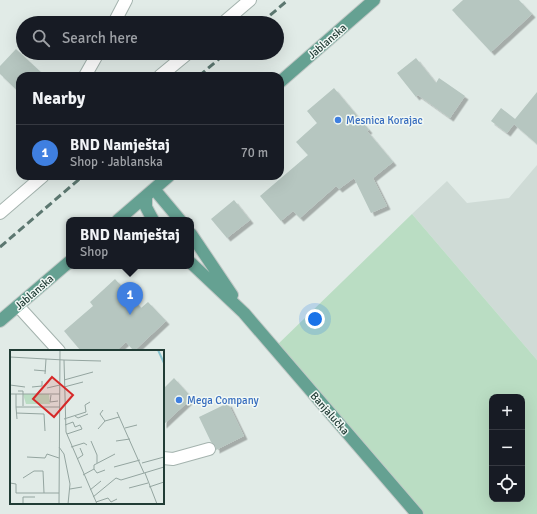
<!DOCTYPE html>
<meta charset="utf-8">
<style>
:root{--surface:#171b24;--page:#242831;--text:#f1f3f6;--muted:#9ea1a6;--line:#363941;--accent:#8c9099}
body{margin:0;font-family:Signika,sans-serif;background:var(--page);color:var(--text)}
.controls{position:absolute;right:12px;bottom:12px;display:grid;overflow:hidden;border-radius:8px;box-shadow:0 4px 16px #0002}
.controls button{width:36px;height:36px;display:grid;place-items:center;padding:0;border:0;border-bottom:1px solid var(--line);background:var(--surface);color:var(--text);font:20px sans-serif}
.you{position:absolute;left:315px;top:319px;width:14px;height:14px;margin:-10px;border:3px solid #fff;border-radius:50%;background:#1a73e8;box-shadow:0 0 0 6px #1a73e833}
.badge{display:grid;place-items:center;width:26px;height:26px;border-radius:50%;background:var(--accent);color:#fff;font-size:13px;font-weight:700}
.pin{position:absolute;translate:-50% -33px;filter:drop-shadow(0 1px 2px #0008)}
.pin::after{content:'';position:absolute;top:21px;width:14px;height:12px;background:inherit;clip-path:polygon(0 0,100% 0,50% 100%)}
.popup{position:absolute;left:66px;top:217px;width:128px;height:52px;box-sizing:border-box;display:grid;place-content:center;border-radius:8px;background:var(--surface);filter:drop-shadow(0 1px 3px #0005);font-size:13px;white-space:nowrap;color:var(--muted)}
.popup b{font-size:15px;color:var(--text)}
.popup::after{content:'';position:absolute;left:50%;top:100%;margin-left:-8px;border:8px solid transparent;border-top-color:var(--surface)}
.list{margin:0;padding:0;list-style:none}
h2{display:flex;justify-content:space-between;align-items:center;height:52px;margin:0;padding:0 16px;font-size:17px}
h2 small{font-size:13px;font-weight:400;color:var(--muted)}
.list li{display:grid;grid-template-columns:26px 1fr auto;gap:12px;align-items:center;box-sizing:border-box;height:56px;padding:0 16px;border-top:1px solid var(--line)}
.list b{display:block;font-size:15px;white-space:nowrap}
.list p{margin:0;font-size:13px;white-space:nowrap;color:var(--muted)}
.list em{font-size:13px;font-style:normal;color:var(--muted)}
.icon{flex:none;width:22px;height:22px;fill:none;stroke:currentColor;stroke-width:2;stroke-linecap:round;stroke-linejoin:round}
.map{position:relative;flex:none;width:537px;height:514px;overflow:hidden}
.search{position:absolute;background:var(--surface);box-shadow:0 4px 16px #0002;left:16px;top:16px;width:268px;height:44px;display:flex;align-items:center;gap:10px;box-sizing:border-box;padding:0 14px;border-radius:22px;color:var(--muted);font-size:15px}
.panel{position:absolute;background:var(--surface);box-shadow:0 4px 16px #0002;left:16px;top:72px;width:268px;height:108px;border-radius:12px}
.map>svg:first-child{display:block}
.built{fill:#cfdbd6}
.green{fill:#baddc3;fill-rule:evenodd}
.building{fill:#b6c6c0;filter:url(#shadow)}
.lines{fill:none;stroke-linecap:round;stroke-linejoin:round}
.minor-casing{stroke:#a4b3ae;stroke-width:14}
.major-casing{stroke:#c1c8c6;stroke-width:14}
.minor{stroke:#fff;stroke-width:12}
.major{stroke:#65a192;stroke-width:12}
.rail{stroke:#5c7770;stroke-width:3;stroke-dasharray:8 4;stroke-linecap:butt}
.shop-dot{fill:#3f7fe0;stroke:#f1f8f5;stroke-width:1.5}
.labels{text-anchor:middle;stroke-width:3;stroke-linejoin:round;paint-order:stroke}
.street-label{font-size:11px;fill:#213c35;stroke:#f1f8f5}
.shop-label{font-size:11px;fill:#366cbe;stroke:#f1f8f5;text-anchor:start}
.inset-river{fill:none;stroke:#89c5d0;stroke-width:2}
.inset-road{fill:none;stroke:#94a5a0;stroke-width:1}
.view{fill:#d62828;fill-opacity:0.15;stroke:#d62828;stroke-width:2}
.inset-edge{fill:none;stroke:#213c35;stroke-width:2}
</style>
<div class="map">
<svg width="537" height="514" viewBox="0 0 537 514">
<defs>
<filter id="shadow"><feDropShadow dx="3.5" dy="3.5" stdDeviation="0" flood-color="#0004"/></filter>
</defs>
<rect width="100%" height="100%" fill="#e1ebe7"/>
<path class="built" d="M537,165V360L412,214L447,181L467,203L509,198Z"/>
<path class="green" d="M412,214L537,360V514H417L274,348ZM492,397H522V499H492Z"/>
<path class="building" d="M463,0H519L532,14L491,52L452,10Z
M16,49L45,76H20V93L0,74V66Z
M416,58L436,83L439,78L465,96L450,118L418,95L416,97L397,73Z
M334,88L369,130L367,131L393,162L373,178L387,206L371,213L354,178L339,189L336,186L300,218L293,211L281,221L260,196L308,155L296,142L317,123L307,111Z
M537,92V144L514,124L507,133L491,121L501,108L515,119Z
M234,200L250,220L227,238L211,219Z
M115,279L141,308L148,302L166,321L134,351L126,342L116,351H81L64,331L93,306L90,302Z
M174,378L192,398L163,425V389Z
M228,403L244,436L216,450V447L211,442L199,417Z"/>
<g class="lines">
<defs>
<path id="minor" d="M114,23L126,0
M223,23L250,0
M85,76L98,53
M160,76L188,53
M0,213L43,176
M18,306L59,351
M163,458L173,459L209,449"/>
<path id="major" d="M280,82L374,0
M154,189L180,220
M146,196V207L153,220
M118,220L169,176
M191,234L232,295
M191,263L244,313L417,514
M0,321L69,262"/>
</defs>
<use href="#minor" class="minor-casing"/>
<use href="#major" class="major-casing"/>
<use href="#minor" class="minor"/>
<use href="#major" class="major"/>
<path class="rail" d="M261,23L288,0
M199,76L226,53
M0,247L83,176"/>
</g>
<g class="shop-dot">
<circle cx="338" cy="120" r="4"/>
<circle cx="179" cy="400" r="4"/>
</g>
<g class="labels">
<g class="street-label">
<text transform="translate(327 41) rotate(-41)" y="4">Jablanska</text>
<text transform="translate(34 292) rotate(-41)" y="4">Jablanska</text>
<text transform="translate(330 413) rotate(49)" y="4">Banjalučka</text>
</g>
<g class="shop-label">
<text x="346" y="124">Mesnica Korajac</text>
<text x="187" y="404">Mega Company</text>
</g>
</g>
<g transform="translate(10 350)">
<rect width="154" height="154" fill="#e1ebe7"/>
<path d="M13,44H39L40,54H16Z" fill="#baddc3"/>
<path class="inset-river" d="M148,0L154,13"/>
<path class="inset-road" d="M0,7L54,10L56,82L87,154M54,10L91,11M24,20L36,21M35,24L36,9M54,30L83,22M0,35L15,37M22,37L32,36V31M54,37L73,32M37,38L50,35M8,41H13V56M0,44H50M6,44V57H50M41,45L40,52L48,51M6,57L7,69M93,60L90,64L95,71M107,62L134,123M6,63L34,64L35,81M65,66L68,68L78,64M54,69L76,62L75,55L80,52M55,75L63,72L65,77L70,75L72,79L57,84M115,78L127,75M88,79L95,71L109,67M81,91L87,105V113M106,91L120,89M49,97L54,104L60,134L58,154M61,97L74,93L77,95M37,104L49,108M17,107L35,108L37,104M67,109L73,105L70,98M132,113L154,107M104,117L130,110M84,119L87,123L95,120M135,123L147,154M73,125L84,119V115L105,104M13,128L24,121H33L34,143M0,133L6,134V143H49M139,137L154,132M119,138L138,133M60,139L72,137M80,140L91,131M83,147L106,128L111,130L154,117M86,152L98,148L101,152L107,149M13,154V147H25M49,154L50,0"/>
<path class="view" d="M42,27L63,45L44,67L23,49Z"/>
<rect width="154" height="154" class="inset-edge"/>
</g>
</svg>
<div class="controls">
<button>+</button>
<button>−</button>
<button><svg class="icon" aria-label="locate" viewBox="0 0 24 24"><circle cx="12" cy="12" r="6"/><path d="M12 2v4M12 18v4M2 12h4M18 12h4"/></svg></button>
</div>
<div class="you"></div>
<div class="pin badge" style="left:130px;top:315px;background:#3f7fe0">1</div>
<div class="popup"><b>BND Namještaj</b>Shop</div>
<div class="search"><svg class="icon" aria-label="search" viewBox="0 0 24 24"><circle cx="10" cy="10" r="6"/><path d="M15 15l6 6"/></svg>Search here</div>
<section class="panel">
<h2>Nearby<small></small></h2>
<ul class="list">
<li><span class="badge" style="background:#3f7fe0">1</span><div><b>BND Namještaj</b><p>Shop · Jablanska</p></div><em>70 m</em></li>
</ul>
</section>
</div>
